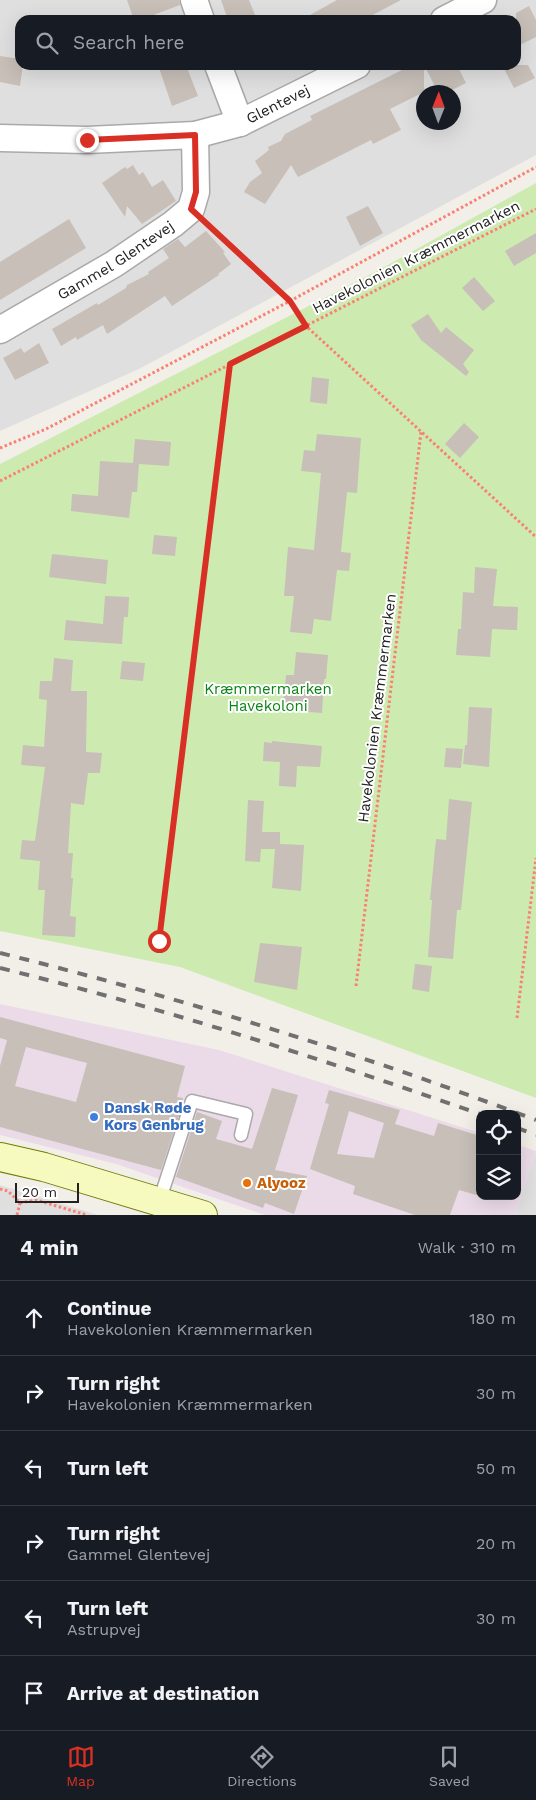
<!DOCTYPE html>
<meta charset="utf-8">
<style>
:root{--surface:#171b24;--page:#242831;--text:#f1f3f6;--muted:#9ea1a6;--line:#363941;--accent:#d93025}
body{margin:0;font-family:"Work Sans",sans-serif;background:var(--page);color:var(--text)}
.controls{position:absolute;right:15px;bottom:15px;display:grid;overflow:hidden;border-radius:10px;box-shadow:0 5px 20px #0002}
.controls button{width:45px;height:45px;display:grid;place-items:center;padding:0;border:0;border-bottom:1px solid var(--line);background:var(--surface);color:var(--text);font:25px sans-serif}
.compass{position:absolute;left:416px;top:85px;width:45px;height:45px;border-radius:50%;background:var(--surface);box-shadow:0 5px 20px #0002;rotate:1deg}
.scale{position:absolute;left:15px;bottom:12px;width:64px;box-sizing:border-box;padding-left:5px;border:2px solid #222;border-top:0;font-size:14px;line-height:18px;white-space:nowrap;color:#222;-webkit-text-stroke:4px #fff;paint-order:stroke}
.stop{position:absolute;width:15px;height:15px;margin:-11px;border:4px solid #d93025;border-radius:50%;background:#fff}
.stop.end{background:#d93025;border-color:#fff;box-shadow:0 1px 5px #0008}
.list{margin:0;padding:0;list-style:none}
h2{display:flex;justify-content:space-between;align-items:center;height:65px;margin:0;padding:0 20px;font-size:21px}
h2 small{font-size:16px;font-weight:400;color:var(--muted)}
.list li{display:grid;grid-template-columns:32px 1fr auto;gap:15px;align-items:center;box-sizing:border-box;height:75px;padding:0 20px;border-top:1px solid var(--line)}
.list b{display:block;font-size:19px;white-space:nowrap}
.list p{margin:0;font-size:16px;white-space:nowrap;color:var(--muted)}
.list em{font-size:16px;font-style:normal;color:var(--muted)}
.icon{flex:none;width:28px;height:28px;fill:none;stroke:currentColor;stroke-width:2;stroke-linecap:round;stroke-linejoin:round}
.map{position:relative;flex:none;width:536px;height:1215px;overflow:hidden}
.search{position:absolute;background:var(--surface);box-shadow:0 5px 20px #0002;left:15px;right:15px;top:15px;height:55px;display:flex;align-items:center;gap:12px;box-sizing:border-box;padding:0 18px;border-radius:15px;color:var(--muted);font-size:19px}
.sheet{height:515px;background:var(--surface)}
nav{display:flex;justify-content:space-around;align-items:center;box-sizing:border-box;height:70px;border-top:1px solid var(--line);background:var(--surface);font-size:14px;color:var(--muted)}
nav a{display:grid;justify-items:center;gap:2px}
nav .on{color:var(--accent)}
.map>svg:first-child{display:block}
.residential{fill:#e0dfdf;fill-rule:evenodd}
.industrial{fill:#ebdbe8}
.grass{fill:#cdebb0}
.building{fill:#c7bfb8;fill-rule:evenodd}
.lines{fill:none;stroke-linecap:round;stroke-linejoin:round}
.lane-casing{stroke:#a9a9a9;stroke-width:15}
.street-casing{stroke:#a9a9a9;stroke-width:29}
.secondary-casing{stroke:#707d05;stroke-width:30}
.path{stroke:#fa8072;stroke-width:3;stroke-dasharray:2.5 2.5;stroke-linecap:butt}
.lane{stroke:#fff;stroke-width:12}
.street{stroke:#fff;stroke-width:26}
.secondary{stroke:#f7fabf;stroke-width:28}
.rail{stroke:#707070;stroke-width:4;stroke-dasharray:10 10;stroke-linecap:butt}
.route{stroke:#d93025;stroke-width:6}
.shop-dot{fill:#3f7fe0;stroke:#fff;stroke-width:2}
.food-dot{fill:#e8710a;stroke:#fff;stroke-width:2}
.labels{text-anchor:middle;stroke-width:4;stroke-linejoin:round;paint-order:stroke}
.street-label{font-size:15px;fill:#222;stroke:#fff}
.park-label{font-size:15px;fill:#0c8416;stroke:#fff}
.shop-label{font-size:15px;font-weight:bold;fill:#366cbe;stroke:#fff;text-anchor:start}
.food-label{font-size:15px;font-weight:bold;fill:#c56008;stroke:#fff;text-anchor:start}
</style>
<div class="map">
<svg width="536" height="1215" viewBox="0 0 536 1215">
<rect width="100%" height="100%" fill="#f2efe9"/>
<path class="residential" d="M0,0H536V155L139,369L0,431ZM20,20H516V65H20ZM424,92H454V122H424Z
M536,1151V1215H515Z
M0,1185L98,1215H0Z"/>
<path class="industrial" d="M0,1004L219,1050L480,1133V1196H517V1145L536,1151L515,1215H265L116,1164L0,1135Z"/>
<path class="grass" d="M536,183V1098L180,967L0,931V464L375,272Z"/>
<path class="building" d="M127,0H179L180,5L140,20H134Z
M221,0H249L257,20H228Z
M337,0H401L363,20H301Z
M529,6L536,20V37L516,47V13Z
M0,56L20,59V65H23L20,86L0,82Z
M158,65H186L198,96L172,106Z
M412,65H424V92L390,109L401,130L373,144L371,140L298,177L291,165L265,204L244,192L250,182L262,173L255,161L269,150L268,147L281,141L285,134L312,120L310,116Z
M424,65H457L466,83L448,92H438Z
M502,65H528L535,78L514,88Z
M133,165L139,175L143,172L152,187L163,180L176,201L142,224L127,206L125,217L102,183L125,167L127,169Z
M368,206L383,233L360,246L346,217Z
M69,219L86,248L0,300V262Z
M206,231L225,252L223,253L231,264L218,274L219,275L172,306L165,296L107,334L103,325L77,340L76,337L61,346L52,329L97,303L98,305L126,288L127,285L149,274L148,272L169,258L163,249L178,239L185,247Z
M536,233V253L514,266L505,251Z
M474,277L495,301L483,311L462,288Z
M428,314L441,333L446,327L474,350L463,364L469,372L466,376L421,340L411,325Z
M39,343L49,363L15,380L3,358L21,348L24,353Z
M312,377L329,379L327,404L310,402Z
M464,423L479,437L460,458L445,444Z
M317,434L361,438L357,493L347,492L341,552L351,553L349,571L337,570L331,621L314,619L312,634L290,632L294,596H284L288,547L314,550L321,473L301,471L304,450L315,451Z
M135,439L171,442L169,466L139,464L137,492H132L129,518L71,511L72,494L98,496L100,461L133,463Z
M154,535L177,537L175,556L152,554Z
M52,554L108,560L106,584L49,577Z
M475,567L497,569L493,606L518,607L517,630L492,629L490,657L456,655L458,629H461L463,592L474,593Z
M105,596L129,597L128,617H124L122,644L64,640L66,620L103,624Z
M296,652L328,655L326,679H324L322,713L283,710L286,675H294Z
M54,658L73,660L71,691H87L86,752L102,753L100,773H88L84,805L71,803L68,853H73L71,878H73L70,916L76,917L75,937L42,935L45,890H38L40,861L20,859L22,840L35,841L45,767L21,765L23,745L44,747L47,700L39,699L40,681H52Z
M122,661L145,663L143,681L120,679Z
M469,707L492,708L489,767L463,764L465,745H467Z
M272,741L322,746L320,767L297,766L296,787L279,786L280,762L263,761L264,742L272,743Z
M446,748L463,749L461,768L444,767Z
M449,799L472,802L461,910H457L453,959L428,957L432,900H430L436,839L446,840Z
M248,800L264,801L262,832H280V844L304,845L301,891L272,888L275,849H261L260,862L245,861Z
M260,943L302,947L297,990L254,982Z
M415,964L432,966L429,992L412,989Z
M0,1017L185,1066L177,1097L183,1098L182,1107L161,1170L0,1127V1066L7,1040L0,1038ZM26,1047L87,1063L76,1102L15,1086Z
M272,1088L298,1095L275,1170L307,1176L294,1214L265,1203L263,1208L176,1177L197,1112L222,1121L216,1139L252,1149Z
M329,1090L400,1110L395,1124L434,1136L438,1123L480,1136V1196L459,1190L450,1215H415L353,1194L355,1186L310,1169L329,1104L325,1103ZM349,1111L384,1123L374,1158L337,1154Z"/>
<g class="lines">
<defs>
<path id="lane" d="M159,1202L192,1101L246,1114L241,1135"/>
<g id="street">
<path d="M194,0L201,20"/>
<path d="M444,20L483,0"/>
<path d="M218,65L240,123"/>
<path id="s1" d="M0,138L87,140L195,135L240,123L357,65"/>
<path id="s2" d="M0,330L114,264L173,224L191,209L196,192L195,135"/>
</g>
<path id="secondary" d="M0,1157L44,1167L203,1215"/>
</defs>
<use href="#lane" class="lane-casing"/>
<use href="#street" class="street-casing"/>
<use href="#secondary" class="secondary-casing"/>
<path class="path" d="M208,224L290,301L306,326L536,537
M0,448L46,429L290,301L536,167
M0,481L536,209
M159,941L230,364
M356,986L421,432
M517,1018L536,858
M0,1189L8,1191L20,1203L17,1215
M20,1203L36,1200L87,1215"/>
<use href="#lane" class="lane"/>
<use href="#street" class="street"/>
<use href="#secondary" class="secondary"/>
<path class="rail" d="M0,953C182,998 361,1054 536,1120
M0,968C163,1008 322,1059 480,1114
M517,1128L536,1135"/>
</g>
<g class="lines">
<path class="route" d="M87,140L195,135L196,192L191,209L290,301L306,326L230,364L159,941"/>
</g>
<circle class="shop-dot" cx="94" cy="1117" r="5"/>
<circle class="food-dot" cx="247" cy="1183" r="5"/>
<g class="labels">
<g class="street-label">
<text dy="5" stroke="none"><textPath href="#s1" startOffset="284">Glentevej</textPath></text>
<text transform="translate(416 257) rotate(-27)" y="5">Havekolonien Kræmmermarken</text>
<text dy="5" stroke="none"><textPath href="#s2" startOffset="135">Gammel Glentevej</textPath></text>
<text transform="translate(377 708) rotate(-83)" y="5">Havekolonien Kræmmermarken</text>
</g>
<g class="park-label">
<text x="268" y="694">Kræmmermarken<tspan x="268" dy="17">Havekoloni</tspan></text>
</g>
<g class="shop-label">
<text x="104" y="1113">Dansk Røde<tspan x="104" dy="17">Kors Genbrug</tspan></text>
</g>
<g class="food-label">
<text x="257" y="1188">Alyooz</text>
</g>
</g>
</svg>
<div class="controls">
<button><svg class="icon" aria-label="locate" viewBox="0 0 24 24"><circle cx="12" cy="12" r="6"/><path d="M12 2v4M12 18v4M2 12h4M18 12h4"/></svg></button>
<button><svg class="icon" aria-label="layers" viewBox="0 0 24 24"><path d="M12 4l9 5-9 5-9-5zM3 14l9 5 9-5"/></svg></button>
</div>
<svg class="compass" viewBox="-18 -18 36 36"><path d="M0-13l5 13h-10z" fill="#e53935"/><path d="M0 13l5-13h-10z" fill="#9ea1a6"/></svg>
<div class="scale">20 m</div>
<div class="stop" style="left:159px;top:941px"></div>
<div class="stop end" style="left:87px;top:140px"></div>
<div class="search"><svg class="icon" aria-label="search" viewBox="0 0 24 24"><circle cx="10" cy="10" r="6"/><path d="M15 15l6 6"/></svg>Search here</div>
</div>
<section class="sheet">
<h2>4 min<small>Walk · 310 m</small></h2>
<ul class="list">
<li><svg class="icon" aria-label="ahead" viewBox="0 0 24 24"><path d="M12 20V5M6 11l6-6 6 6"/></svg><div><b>Continue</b><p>Havekolonien Kræmmermarken</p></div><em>180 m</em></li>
<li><svg class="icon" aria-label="right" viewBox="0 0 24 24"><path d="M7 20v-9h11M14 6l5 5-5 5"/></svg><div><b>Turn right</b><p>Havekolonien Kræmmermarken</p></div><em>30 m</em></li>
<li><svg class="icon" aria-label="left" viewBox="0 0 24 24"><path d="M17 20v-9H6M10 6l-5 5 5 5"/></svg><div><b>Turn left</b></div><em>50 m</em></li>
<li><svg class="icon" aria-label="right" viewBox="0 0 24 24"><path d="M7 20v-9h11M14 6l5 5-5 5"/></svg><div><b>Turn right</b><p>Gammel Glentevej</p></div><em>20 m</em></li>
<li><svg class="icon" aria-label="left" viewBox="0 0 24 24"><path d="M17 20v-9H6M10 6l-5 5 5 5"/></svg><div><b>Turn left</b><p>Astrupvej</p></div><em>30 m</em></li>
<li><svg class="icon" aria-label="arrive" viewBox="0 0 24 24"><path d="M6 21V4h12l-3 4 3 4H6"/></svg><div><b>Arrive at destination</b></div></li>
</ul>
</section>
<nav>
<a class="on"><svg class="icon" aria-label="map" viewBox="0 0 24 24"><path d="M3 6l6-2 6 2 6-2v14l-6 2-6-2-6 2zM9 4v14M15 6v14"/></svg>Map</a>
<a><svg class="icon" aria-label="directions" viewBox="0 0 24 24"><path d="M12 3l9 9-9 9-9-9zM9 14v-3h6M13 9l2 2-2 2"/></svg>Directions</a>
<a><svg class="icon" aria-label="saved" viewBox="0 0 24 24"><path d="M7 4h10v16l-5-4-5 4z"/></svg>Saved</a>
</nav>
